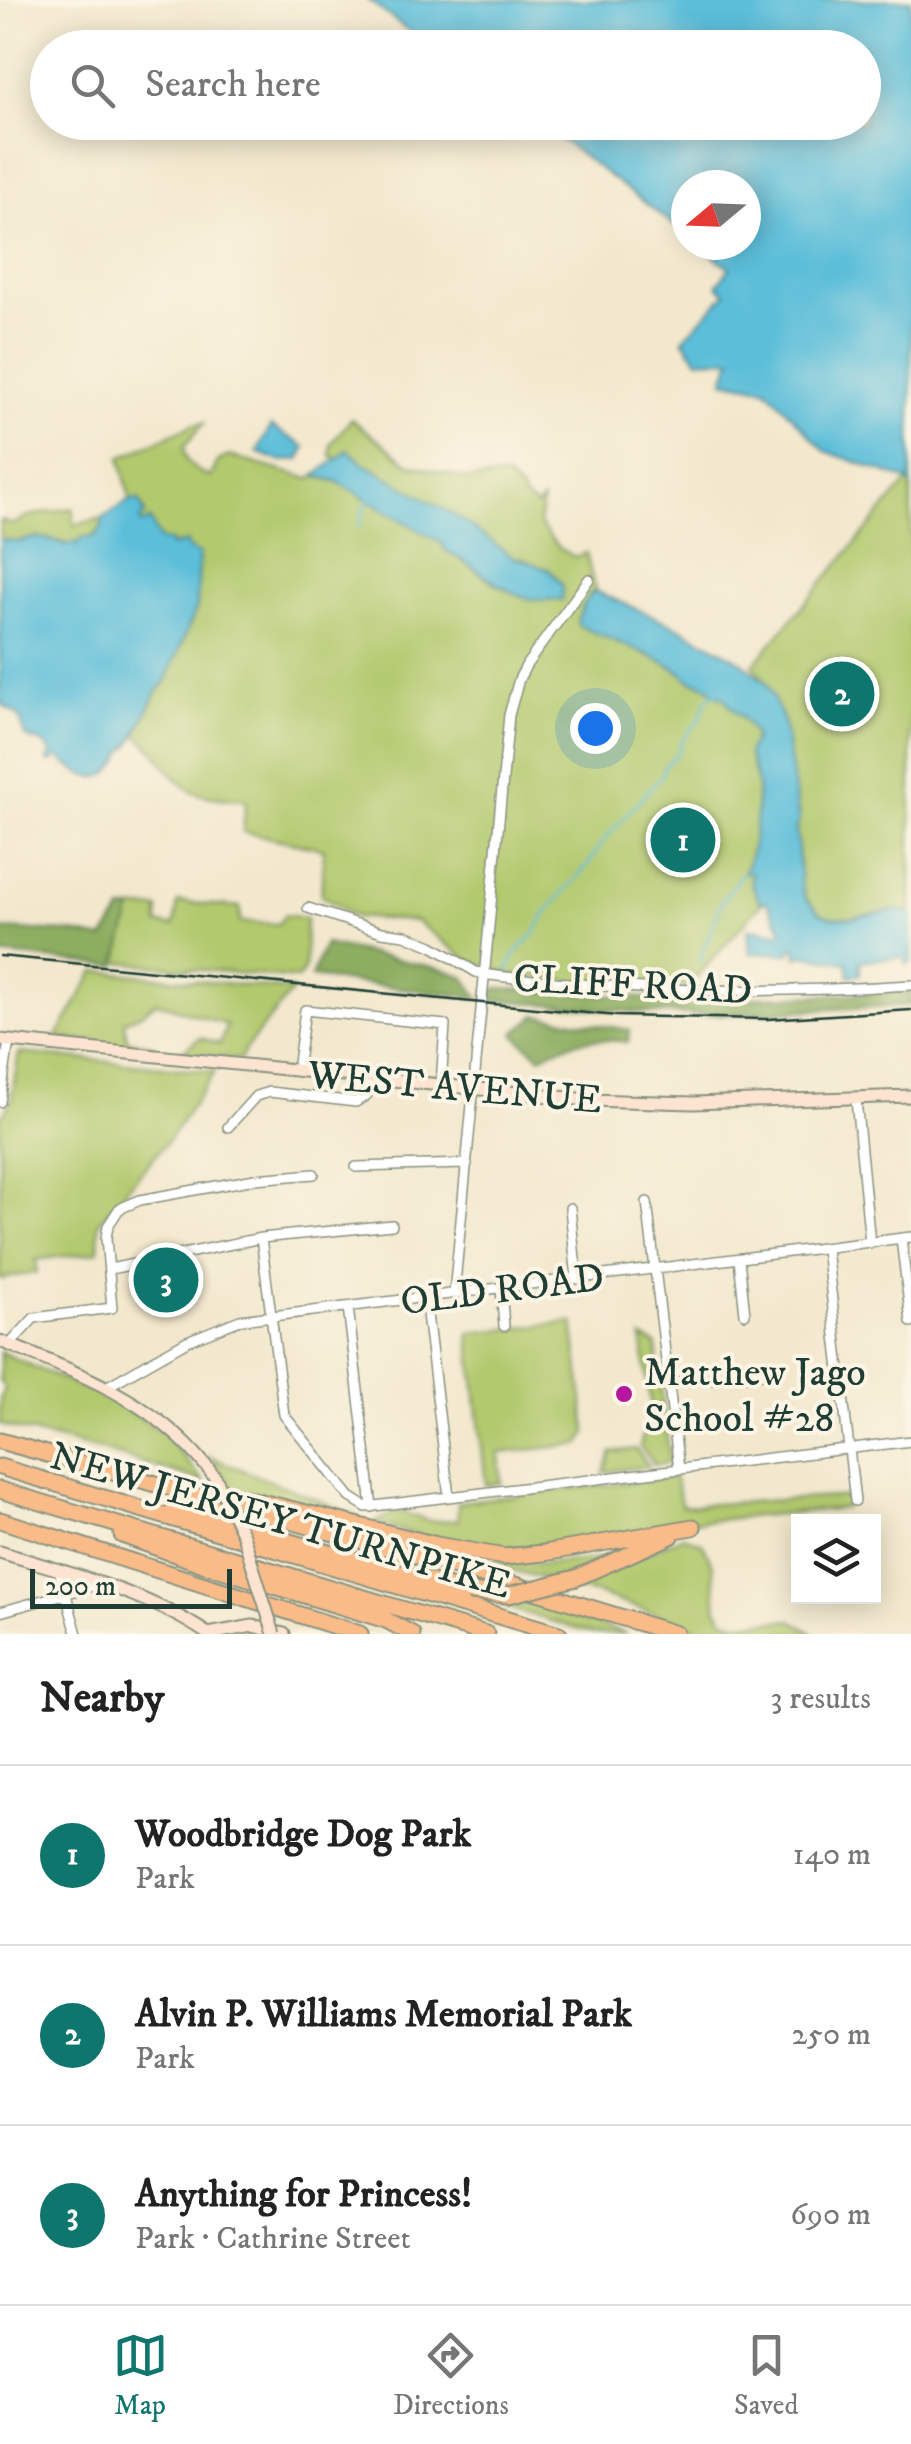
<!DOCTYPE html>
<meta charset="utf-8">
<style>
:root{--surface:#fff;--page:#f2f2f2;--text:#222;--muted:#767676;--line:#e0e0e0;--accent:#0f766e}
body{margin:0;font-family:"IM FELL DW Pica",serif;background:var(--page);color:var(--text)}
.controls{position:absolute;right:30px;bottom:30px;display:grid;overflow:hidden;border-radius:0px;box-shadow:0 5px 25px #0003}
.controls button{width:90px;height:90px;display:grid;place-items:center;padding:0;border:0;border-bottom:2px solid var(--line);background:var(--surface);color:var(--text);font:50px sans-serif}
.compass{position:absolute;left:671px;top:170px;width:90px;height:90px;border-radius:50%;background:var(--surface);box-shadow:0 5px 25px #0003;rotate:251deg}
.scale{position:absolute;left:30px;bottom:25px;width:202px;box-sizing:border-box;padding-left:10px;border:5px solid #1f3d34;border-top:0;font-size:28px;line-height:35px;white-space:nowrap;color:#1f3d34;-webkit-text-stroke:8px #fcf5e5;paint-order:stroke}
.you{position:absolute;left:595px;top:728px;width:35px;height:35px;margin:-25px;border:8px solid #fff;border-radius:50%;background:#1a73e8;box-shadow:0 0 0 15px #1a73e833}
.badge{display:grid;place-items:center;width:65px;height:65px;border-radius:50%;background:var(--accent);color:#fff;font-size:32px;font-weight:700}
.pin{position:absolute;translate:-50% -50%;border:5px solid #fff;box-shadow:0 2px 10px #0006}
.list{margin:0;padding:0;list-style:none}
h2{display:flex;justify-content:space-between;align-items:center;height:130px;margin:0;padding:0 40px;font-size:42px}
h2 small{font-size:32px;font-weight:400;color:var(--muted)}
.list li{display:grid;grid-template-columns:65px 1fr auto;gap:30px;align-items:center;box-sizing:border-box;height:180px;padding:0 40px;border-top:2px solid var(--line)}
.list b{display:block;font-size:38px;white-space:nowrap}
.list p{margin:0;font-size:32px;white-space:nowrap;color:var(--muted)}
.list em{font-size:32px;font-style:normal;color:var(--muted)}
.icon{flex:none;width:55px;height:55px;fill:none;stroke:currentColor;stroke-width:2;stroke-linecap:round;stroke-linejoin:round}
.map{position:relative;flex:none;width:911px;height:1634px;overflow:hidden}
.search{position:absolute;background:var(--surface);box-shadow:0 5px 25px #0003;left:30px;right:30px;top:30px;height:110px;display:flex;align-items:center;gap:25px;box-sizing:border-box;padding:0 35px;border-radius:55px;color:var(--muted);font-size:38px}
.sheet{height:670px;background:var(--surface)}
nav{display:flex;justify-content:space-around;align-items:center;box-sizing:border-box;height:140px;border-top:2px solid var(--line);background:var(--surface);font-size:28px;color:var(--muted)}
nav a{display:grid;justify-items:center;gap:5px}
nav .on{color:var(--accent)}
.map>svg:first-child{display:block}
.green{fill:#b2c96e;stroke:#688351;stroke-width:2.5}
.forest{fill:#8dad61;stroke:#56754a;stroke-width:2.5}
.water{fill:#5bbed9;stroke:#3d7e86;stroke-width:2.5}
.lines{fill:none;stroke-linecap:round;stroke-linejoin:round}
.stream{stroke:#5bbed9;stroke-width:2.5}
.street-casing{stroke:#899280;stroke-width:12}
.secondary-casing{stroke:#899280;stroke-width:15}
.highway-casing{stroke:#899280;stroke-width:19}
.street{stroke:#fff;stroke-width:9}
.secondary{stroke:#fde4d0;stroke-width:11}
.highway{stroke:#f9bc89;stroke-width:15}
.rail{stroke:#1f3d34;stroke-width:2.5}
.secondary-bridge-casing{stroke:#899280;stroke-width:15;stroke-linecap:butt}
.highway-bridge-casing{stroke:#899280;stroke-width:19;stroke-linecap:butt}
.secondary-bridge{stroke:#fde4d0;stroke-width:11}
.highway-bridge{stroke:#f9bc89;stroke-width:15}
.poi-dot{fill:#b5179e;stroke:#fcf5e5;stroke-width:4}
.labels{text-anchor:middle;stroke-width:8;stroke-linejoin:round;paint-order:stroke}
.street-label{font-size:40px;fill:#1f3d34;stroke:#fcf5e5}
.poi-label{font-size:40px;fill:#1f3d34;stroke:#fcf5e5;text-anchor:start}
</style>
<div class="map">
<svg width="911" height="1634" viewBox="0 0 911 1634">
<rect width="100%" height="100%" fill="#fcf5e5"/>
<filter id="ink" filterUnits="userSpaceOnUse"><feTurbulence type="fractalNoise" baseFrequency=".01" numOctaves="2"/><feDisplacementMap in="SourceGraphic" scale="20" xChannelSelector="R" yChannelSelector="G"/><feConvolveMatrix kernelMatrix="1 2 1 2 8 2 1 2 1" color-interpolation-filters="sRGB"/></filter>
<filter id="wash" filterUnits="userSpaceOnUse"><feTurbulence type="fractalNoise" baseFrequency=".0048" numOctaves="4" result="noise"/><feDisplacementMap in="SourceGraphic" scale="40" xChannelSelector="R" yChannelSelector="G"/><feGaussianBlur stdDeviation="2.25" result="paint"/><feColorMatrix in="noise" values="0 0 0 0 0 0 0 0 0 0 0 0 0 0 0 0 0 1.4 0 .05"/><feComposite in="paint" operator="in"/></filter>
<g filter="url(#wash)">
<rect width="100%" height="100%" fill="#f3e8cd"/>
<path class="green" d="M351,419L409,464L467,479L507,477L523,493L522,496L537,507L543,499L539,524L559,548L575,557L586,553L595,591L590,594L578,625C604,639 674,661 689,680L710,687L715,695L724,697C731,711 746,717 753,732C757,743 750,752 751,763C752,770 756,777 757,785C758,810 754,838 751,863L744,871L752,872L751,883L761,904L689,986L620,987L511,974L469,961L416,921L355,917L321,895L324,849L243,832L246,800C231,798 213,799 199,794C170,783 161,751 136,735L157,692L166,681L197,607L199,554L170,546L142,525L139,520L145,513L139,500H130L120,458L192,425L204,423L184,447C184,464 196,472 211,477L218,461L229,456L310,479L315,476L336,481L444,544L445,550C477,568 509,602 547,599L539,568L521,557L514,558L459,518L363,463L348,450L338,459L331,456V444Z
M908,481L911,486V912L896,910L851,918L830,917L820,913L805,897L801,885L796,827L799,819L783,719L767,684L753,665Z
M73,508L74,525L103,518L101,529L93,538H82L76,545L39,537L16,542L0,539L1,520L12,525L28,516Z
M178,902L240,907V922L278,924L285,915L306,918L305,968L298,979L117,962L132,909H159L158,924L174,926Z
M95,971L106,972L293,990L246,1048L240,1060L181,1052L200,1038L220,1044L227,1025L156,1002L140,1015L124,1021L127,1040L153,1045V1050L56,1038Z
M19,1053L215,1072L170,1138L99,1222L98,1251C76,1256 58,1256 36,1260L37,1272L0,1279V1119L11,1101Z
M573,1322L587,1433L581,1444L499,1453L501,1483L486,1485L469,1333Z
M642,1338L656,1344L670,1463L655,1465L640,1446L643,1435L653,1424Z
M0,1352L120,1404L166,1435L204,1482L102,1450L0,1425V1399L5,1389L0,1381Z
M636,1449L649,1466L604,1472L612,1452Z
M210,1457L343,1510L359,1518L236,1493Z
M674,1477L682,1506L850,1496L845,1508L703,1521L520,1549L458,1547L374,1523L397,1511L429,1521L458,1520V1502Z
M683,1536L702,1543L713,1565L717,1609L724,1619L740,1623L792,1620L813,1634H713L595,1593L569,1589Z
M603,1559L579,1572L549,1580L473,1560L538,1564Z
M518,1599L626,1634H593L499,1605Z"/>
<path class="forest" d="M132,909L116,966L0,954V929L69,932L103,939L122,911Z
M325,944L446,970L464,977L479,998L311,977Z
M502,988L673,1000L911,992V1005L712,1015L647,1013L484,999L487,991Z
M536,1015L630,1030L628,1042C590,1037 575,1039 540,1057L514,1034Z"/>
<path class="water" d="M368,0H911V486L907,480L825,451L767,389L724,380L732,358L698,360L683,339L726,293L717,285L730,268L700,245H746V185H686V234L547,129L552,122H864V48H460L456,45L430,47Z
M271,426L305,447L300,459L280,461L257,452Z
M348,450L363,463L459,518L514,558C527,557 536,568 549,569L563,586L562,600C552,599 539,601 531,599C498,590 474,565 445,550L443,544L336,481L315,476Z
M130,500H139L145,514L140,520L142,524L150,520L160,540L171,541L170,546L187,542V547L199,554L197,607L166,681L157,692L130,746C121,751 123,755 117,764C98,790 77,772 56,756L52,762L48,761L51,751L43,743L25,737L20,717L0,703V539L16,542L39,537L67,545L72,541L76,544L82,538L93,537L101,529L103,518Z
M595,591L678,627L741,661L767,684L783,719L799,820L796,828L801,885L805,897L820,913L830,917L851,918L897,910L911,912V963L905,964L904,957L860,961V974L849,976L848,963L803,955L797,957L796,948L790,949V954L750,953L748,929L780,933L783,930L766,901L761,904L751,883L752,873L743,872C754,860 758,801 757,784C756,773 750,763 748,752L755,738C747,716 731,712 724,697L716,695L706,685L689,680C675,661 604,638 578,625C576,617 587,596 595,591Z"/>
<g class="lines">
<path class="stream" d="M359,526L368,499
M699,962L721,903L743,872
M508,970L516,953L535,933L546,913L588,865L603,841L662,775L664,767L679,751L681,742L699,720L706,701L716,692"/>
</g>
</g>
<g filter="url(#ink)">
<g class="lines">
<defs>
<path id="street" d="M308,908L382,932L405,935L432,946L476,972L490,975C630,993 770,994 911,985
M297,1071L305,1010L445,1025L441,1085
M856,1100L870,1243
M0,1102L9,1041
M228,1127L256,1096L269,1092L356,1102L367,1095L372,1077
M356,1167L467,1164
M647,1202L679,1469
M570,1208L577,1279
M261,1238L284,1415L350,1497L366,1507L911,1441
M901,1238L911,1322
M826,1248L855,1501
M739,1259L745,1314
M110,1269L261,1238L392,1225
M501,1288L504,1326
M454,1294L509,715L519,679L527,664L589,579
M425,1297L449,1497
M348,1307L372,1507
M9,1345L34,1318L112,1308L106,1238L108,1226L119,1209L140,1200L255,1179L314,1174
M668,1383L762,1374
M108,1386L187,1341L240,1320L911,1237
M59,1570L77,1634
M0,1612L100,1584"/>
<path id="secondary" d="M0,1040L588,1100L693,1103L911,1096
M0,1341C83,1375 162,1403 216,1479
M0,1552C71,1574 146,1592 208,1634
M208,1634L253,1626L284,1634"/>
<path id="highway" d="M0,1441L436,1561L676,1634
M0,1467L559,1634
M0,1490L486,1634
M237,1496L437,1545L504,1557L544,1553L693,1527
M174,1509L468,1592
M0,1520L360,1634
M122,1535L203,1564L386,1620L412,1634
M576,1578L671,1536"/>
</defs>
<use href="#street" class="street-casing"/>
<use href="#secondary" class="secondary-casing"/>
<use href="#highway" class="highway-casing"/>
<use href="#street" class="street"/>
<use href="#secondary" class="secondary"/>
<use href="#highway" class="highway"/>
<path class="rail" d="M0,956L617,1016L768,1019L911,1010"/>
<defs>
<path id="secondary-bridge" d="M216,1479L243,1535L274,1634"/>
<path id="highway-bridge" d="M468,1592L509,1595L576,1578"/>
</defs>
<use href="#secondary-bridge" class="secondary-bridge-casing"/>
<use href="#highway-bridge" class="highway-bridge-casing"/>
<use href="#secondary-bridge" class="secondary-bridge"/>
<use href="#highway-bridge" class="highway-bridge"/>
</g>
</g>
<circle class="poi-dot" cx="624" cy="1394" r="10"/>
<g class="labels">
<g class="street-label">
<text transform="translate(633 983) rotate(3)" y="14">CLIFF ROAD</text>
<text transform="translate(455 1086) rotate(5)" y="14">WEST AVENUE</text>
<text transform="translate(502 1288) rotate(-7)" y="14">OLD ROAD</text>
<text transform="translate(281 1519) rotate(16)" y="14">NEW JERSEY TURNPIKE</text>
</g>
<g class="poi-label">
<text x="644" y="1385">Matthew Jago<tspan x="644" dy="46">School #28</tspan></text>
</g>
</g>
</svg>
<div class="controls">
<button><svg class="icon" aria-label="layers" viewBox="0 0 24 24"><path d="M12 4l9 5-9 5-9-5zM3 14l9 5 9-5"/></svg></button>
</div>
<svg class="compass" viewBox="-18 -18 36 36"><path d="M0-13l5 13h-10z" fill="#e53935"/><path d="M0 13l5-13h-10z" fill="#767676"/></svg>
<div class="scale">200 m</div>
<div class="you"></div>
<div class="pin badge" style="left:683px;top:840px">1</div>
<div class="pin badge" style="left:842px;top:694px">2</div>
<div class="pin badge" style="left:166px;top:1280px">3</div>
<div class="search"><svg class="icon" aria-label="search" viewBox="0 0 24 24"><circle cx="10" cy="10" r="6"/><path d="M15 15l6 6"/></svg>Search here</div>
</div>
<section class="sheet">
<h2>Nearby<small>3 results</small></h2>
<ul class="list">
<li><span class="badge">1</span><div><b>Woodbridge Dog Park</b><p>Park</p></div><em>140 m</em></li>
<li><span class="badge">2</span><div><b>Alvin P. Williams Memorial Park</b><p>Park</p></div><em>250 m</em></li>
<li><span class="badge">3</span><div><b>Anything for Princess!</b><p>Park · Cathrine Street</p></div><em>690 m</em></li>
</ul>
</section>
<nav>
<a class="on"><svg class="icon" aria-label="map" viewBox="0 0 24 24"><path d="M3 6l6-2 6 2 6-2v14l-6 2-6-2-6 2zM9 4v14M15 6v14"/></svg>Map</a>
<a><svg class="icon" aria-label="directions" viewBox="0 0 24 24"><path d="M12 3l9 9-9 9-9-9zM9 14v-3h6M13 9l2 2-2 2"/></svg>Directions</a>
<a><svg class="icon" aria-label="saved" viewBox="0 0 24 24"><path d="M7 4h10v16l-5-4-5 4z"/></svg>Saved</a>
</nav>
